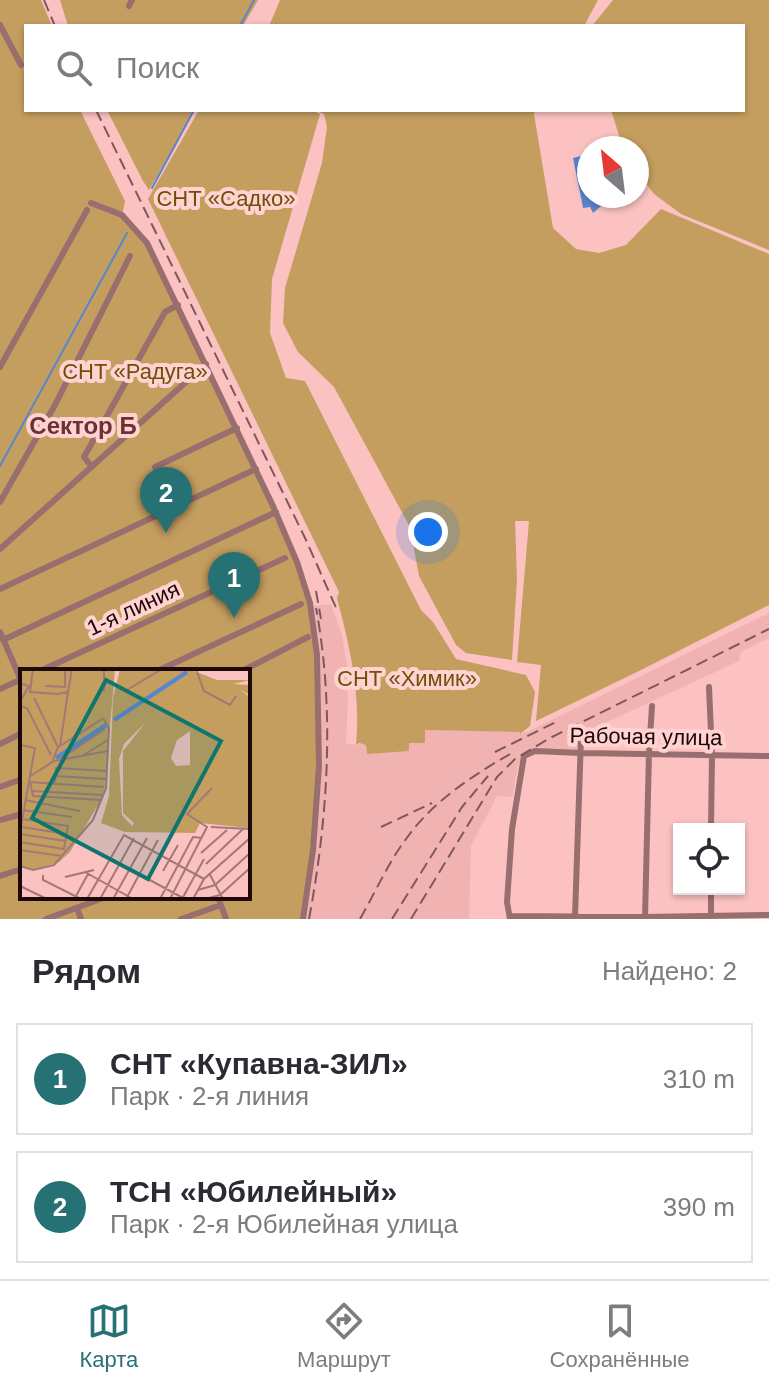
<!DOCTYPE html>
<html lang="ru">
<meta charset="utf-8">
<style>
:root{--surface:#fff;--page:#f7f7f7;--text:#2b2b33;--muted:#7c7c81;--line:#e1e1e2;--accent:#267174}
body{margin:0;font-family:Arial,sans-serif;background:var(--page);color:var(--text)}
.controls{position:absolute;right:24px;bottom:24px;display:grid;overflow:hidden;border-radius:0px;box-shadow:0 2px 6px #0004}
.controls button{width:72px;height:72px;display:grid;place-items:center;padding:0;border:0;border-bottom:2px solid var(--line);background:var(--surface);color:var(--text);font:40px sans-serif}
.compass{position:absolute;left:577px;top:136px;width:72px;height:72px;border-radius:50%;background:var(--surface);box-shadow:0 2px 6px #0004;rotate:332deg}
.you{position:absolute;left:428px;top:532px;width:28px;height:28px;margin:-20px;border:6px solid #fff;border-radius:50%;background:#1a73e8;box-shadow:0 0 0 12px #1a73e833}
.badge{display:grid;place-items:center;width:52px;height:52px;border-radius:50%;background:var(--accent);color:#fff;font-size:26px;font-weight:700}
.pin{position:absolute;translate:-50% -66px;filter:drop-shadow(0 2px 4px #0008)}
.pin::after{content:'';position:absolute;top:42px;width:28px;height:24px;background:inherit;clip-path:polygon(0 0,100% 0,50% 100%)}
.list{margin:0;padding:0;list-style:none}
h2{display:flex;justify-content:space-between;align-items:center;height:104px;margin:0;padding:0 32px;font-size:34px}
h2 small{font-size:26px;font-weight:400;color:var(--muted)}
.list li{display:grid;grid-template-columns:52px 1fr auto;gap:24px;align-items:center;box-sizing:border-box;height:112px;margin:0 16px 16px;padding:0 16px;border:2px solid var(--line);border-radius:0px}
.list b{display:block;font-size:30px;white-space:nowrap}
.list p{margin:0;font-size:26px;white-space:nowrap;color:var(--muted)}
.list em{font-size:26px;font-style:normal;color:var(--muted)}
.icon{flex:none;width:44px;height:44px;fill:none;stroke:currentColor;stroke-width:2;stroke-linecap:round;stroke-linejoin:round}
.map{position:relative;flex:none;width:769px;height:919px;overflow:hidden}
.search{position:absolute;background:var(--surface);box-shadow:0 2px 6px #0004;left:24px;right:24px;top:24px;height:88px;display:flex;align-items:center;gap:20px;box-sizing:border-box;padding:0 28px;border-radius:0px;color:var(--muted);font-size:30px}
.sheet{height:360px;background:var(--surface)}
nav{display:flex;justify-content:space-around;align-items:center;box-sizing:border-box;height:112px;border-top:2px solid var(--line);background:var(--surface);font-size:22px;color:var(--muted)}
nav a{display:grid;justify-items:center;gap:4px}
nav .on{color:var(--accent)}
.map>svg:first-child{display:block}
.built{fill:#f1b3b2}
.green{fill:#c49e5f;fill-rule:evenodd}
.water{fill:#5985ce}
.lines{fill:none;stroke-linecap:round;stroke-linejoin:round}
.stream{stroke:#5985ce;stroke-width:2}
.minor{stroke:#996e6e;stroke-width:6}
.rail{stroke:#7e5959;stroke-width:2;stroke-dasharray:12 6;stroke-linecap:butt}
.labels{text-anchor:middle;stroke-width:8;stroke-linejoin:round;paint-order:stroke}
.park-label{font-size:22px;fill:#704f08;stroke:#ffd3d2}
.street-label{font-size:22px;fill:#1f0809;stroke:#ffd3d2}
.neighbourhood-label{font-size:24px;font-weight:bold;fill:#6b3133;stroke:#ffd3d2}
.inset-river{fill:none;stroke:#5985ce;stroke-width:4}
.inset-road{fill:none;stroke:#a37877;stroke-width:2}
.view{fill:#0f766e;fill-opacity:0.15;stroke:#0f766e;stroke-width:4}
.inset-edge{fill:none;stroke:#1f0809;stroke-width:4}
</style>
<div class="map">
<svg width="769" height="919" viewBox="0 0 769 919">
<rect width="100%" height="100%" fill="#fbc2c1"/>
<path class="built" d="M331,604L342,635L347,667L348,698L346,743L356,745L363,744L366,745L367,754L409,743L425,730L520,732L521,734L527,732L769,613V638L741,652L739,661L579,735L577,752L543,750L540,747L528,752L522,757L518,766L512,797L497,796L471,846L469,919H305L311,890L321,773L320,655L314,606Z"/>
<path class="green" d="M0,0H41L52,26H26V110H80L125,201L122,216L147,243L297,562L315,634L319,766L303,919H0ZM22,671H248V897H22Z
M60,0H258L243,26H68Z
M280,0H598L584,26H269Z
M613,0H769V250L681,214L654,194L637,172V148H623L611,110H743V26H592Z
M107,110H195L149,190L143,181Z
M199,110H311L320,114L272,279L270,333L286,378L305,381L421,610L433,622L456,659L526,675L535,692L530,726L520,734V732L425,730V743H409V751L367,754L366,745L359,743L356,745C361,695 350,647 337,598L339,592L148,199Z
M316,110H535L534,114L553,228L576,249L599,253L626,245L661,209L769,254V605L641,670L536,721L541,665L517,662L529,521H515L517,579L512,660L466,653L456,645L419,576L410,527L334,387L298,352L283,323L285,288L322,163L327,127L324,114Z"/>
<path class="water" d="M589,154V196H604L606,202L593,213L590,207L583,208C580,191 576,174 573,158Z"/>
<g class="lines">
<path class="stream" d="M240,26L254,0
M152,188L194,110
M0,466L127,233"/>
<path class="minor" d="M129,6L132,0
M0,25L21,65
M91,203L122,215L147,243L273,506L297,562L310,603L317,655L319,766L313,850L303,919
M0,367L87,210
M92,467L84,457L165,312L178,305
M0,502L55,405L130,256
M174,508L155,467L237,428
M0,549L206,364
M0,589L256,469
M0,632L21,680
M3,640L276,512
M40,671L285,558
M157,671L301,604
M242,671L308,637
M709,687L712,755L711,829
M0,689L22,679
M0,744L22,733
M0,787L22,779
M0,820L22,814
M0,876L22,869
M218,897L226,919
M77,908L81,919
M510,916L645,917L769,915
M575,917L581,737
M711,917V889
M645,918L649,753L652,706
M46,919L106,897
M181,919L221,905
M510,919L507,902L512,829L524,756L535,751L581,753L769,756"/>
<path class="rail" d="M44,0L55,26
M96,110L306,540L337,610
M316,591L321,619
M495,752L556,722
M381,827L432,803
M309,919C328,818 335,709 316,608
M360,919C375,893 388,863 406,839C432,802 472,776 510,754
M392,919L462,807L488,776
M411,919L497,777L515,759L548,739L769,629"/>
</g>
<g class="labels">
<g class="park-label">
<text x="226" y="206">СНТ «Садко»</text>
<text x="135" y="379">СНТ «Радуга»</text>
<text x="407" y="686">СНТ «Химик»</text>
</g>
<g class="street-label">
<text transform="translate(133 608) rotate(-25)" y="8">1-я линия</text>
<text transform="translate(646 736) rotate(1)" y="8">Рабочая улица</text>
</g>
<g class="neighbourhood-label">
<text x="83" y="434">Сектор Б</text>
</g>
</g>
<g transform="translate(20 669)">
<rect width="230" height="230" fill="#fbc2c1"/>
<path d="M0,0H95L84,126L50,183L39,193L13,201L0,197ZM100,0H169L197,11H230L213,15L230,16V26L220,21L230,28V159L180,154L175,164L105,163L81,154L89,127L93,29ZM125,54L103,82V144L114,154L112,157L102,146L99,90L104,75ZM170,62V96L156,97L151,89L157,71Z" fill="#c49e5f" fill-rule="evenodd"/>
<path class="inset-river" d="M94,51L167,3M36,89L86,56"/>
<path class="inset-road" d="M13,0L10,23L37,25L48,23L52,0M176,0L184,22L210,36L216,27M52,1H84V22M25,17L45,18V0M105,22L142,0M48,23L40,77L82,50M14,29L38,78L33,91M0,33L9,17L2,15M0,37L7,39L31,86M0,76L15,79L0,163M62,87L88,71M37,92L85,60M35,107L86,110M9,108L34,92L88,82M8,113L84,118M10,113L13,127L81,131M35,115L36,99L87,102M12,122L83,126M5,131L60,142M3,141L52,148M1,158L47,165M191,158L230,160M0,165L46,172M0,173L44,180L48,157L2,150M0,181L42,187M181,184L207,161M89,189L165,230M186,195L223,160M0,197L13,201L34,196L73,151L86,119L89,59L83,49M143,202L158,176M65,203L113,230M189,204L203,230M23,206V211L61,230M45,208L74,201M0,217L27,230M178,221L195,216L230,184M56,227L68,205M67,230L104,166L184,210M80,230L114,169M93,230L127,169M106,230L138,171M140,230L173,168L182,169M150,230L187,158L167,145L192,119M162,230L184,190M173,230L184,210L230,169M185,230L200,226L230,199"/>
<path class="view" d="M86,11L201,72L128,210L12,149Z"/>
<rect width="230" height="230" class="inset-edge"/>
</g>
</svg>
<div class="controls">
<button><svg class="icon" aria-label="locate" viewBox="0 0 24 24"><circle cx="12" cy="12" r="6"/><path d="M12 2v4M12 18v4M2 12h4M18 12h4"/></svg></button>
</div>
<svg class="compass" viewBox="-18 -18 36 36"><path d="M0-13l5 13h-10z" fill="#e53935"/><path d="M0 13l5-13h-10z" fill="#7c7c81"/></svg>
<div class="you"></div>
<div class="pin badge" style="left:234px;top:618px">1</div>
<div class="pin badge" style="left:166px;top:533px">2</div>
<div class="search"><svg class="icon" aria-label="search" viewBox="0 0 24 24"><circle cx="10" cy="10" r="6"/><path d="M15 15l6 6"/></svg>Поиск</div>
</div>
<section class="sheet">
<h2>Рядом<small>Найдено: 2</small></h2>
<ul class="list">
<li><span class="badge">1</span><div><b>СНТ «Купавна-ЗИЛ»</b><p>Парк · 2-я линия</p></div><em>310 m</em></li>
<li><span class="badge">2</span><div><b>ТСН «Юбилейный»</b><p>Парк · 2-я Юбилейная улица</p></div><em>390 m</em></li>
</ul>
</section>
<nav>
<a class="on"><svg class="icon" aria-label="map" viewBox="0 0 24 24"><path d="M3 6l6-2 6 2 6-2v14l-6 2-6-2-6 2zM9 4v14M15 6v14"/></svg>Карта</a>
<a><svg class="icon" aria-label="directions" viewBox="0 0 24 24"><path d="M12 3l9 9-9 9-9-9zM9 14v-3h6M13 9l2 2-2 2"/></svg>Маршрут</a>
<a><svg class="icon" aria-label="saved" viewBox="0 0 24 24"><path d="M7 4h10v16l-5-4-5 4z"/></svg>Сохранённые</a>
</nav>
